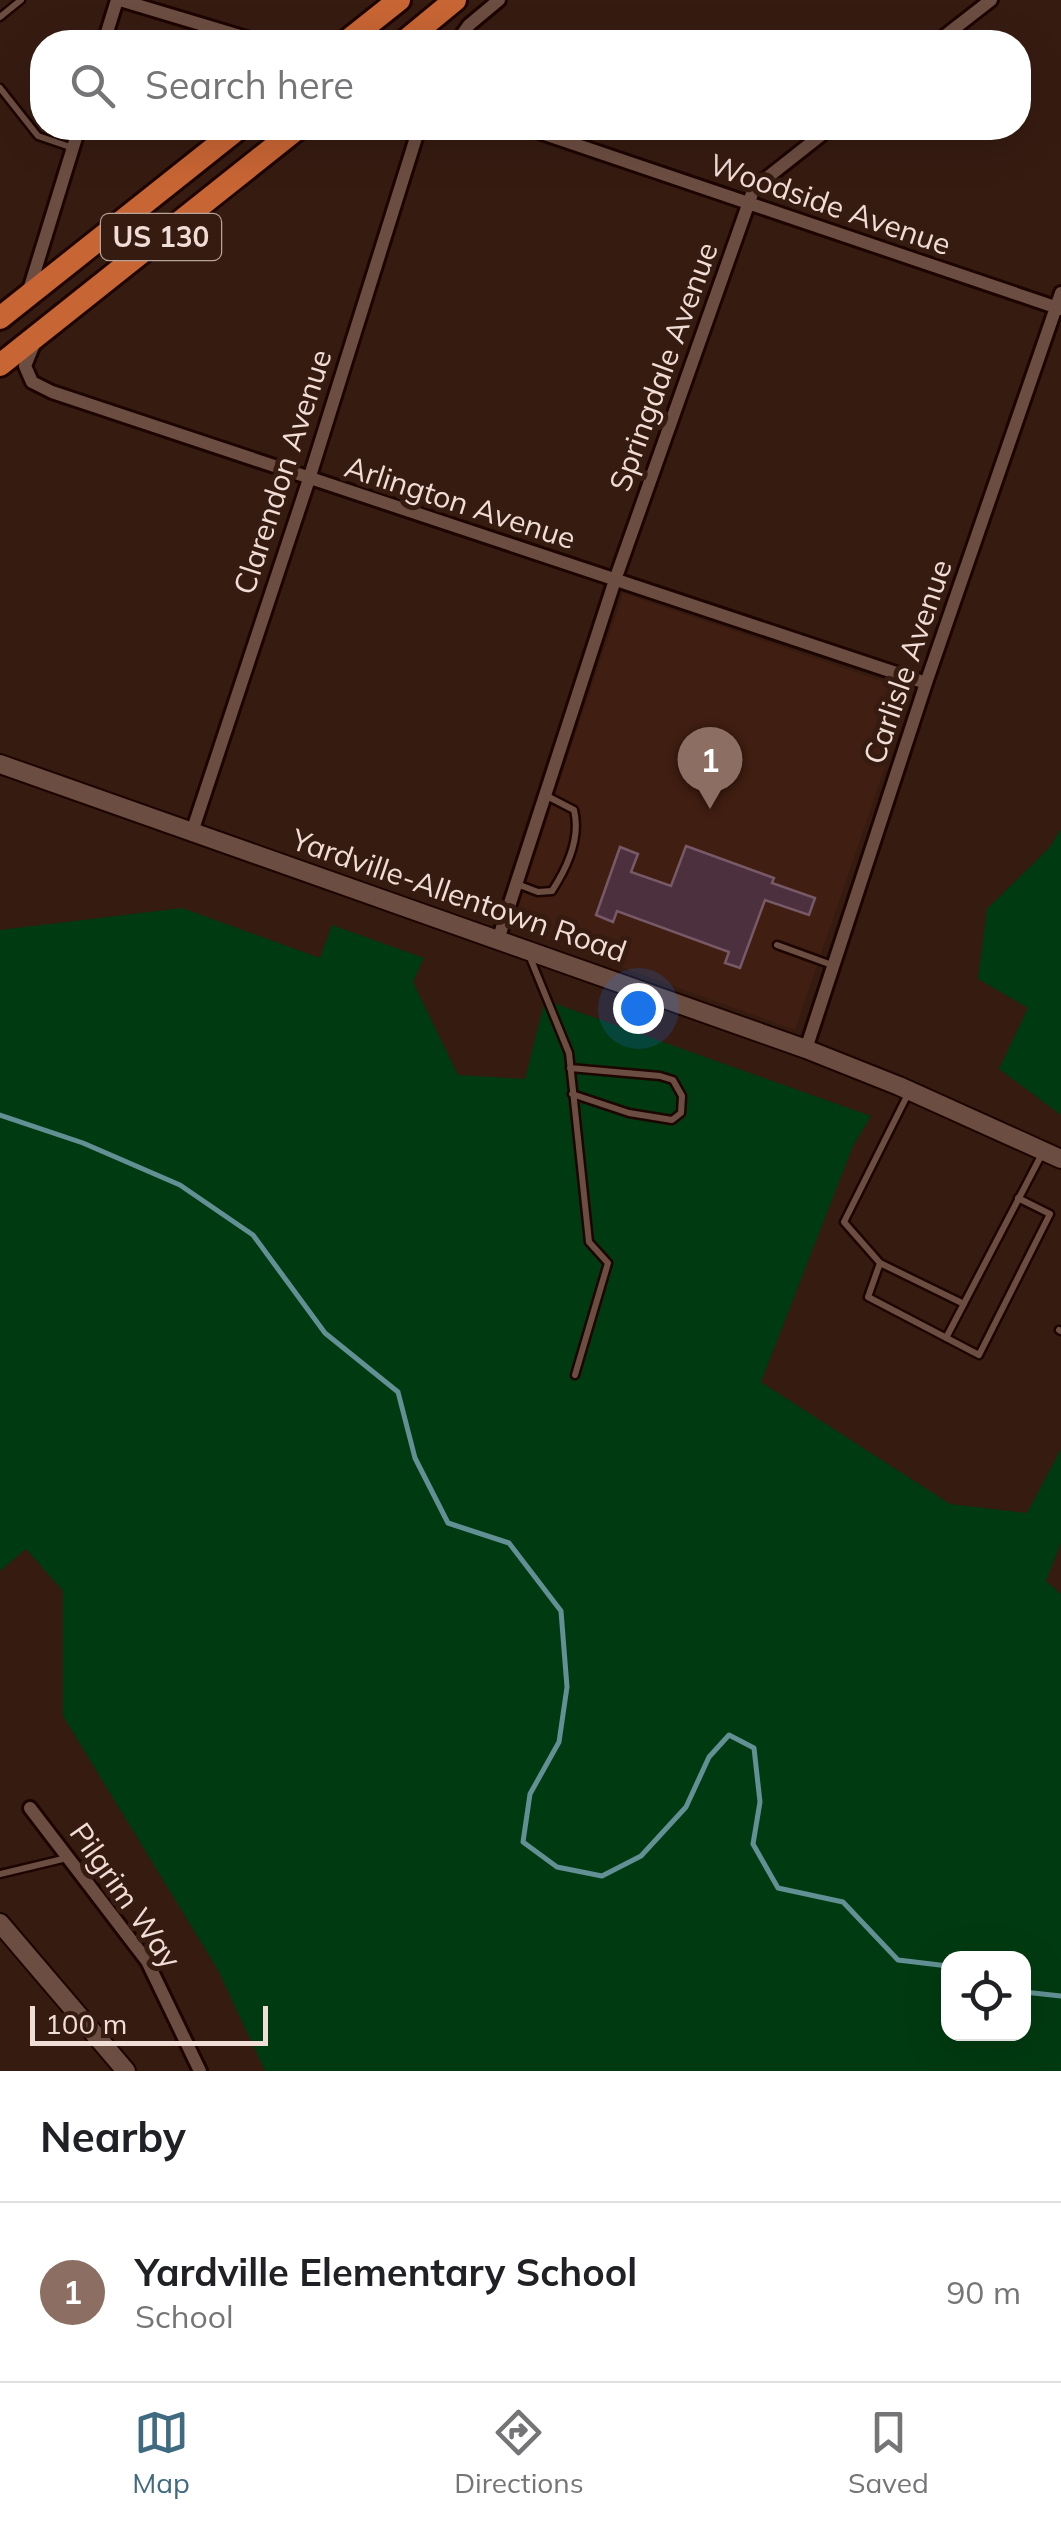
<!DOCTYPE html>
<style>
:root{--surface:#fff;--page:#f2f2f2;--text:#202124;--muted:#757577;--line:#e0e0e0;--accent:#406a7f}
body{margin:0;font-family:Mulish,sans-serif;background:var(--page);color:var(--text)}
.controls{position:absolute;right:30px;bottom:30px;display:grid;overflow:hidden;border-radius:20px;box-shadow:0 10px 40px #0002}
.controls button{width:90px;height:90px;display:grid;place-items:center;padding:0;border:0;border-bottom:2px solid var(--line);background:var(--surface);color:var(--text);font:50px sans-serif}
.scale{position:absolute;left:30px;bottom:25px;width:238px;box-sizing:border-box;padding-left:10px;border:5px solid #f0ddd6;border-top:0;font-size:28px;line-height:35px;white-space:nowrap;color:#f0ddd6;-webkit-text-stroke:8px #361b11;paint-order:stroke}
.you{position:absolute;left:638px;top:1008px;width:35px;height:35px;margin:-25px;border:8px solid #fff;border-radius:50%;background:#1a73e8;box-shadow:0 0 0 15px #1a73e833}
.badge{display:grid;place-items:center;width:65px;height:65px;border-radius:50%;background:var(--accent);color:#fff;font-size:32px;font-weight:700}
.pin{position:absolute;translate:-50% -82px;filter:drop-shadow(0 2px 5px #0008)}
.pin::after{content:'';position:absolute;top:52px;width:35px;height:30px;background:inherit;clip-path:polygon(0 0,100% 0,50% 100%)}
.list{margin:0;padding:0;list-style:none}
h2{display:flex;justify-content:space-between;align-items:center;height:130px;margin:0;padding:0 40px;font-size:42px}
h2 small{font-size:32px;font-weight:400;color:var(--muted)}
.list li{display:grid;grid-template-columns:65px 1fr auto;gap:30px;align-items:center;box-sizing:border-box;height:180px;padding:0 40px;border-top:2px solid var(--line)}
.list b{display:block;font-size:38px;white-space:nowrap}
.list p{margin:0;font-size:32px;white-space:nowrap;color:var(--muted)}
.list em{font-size:32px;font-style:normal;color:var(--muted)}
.icon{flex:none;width:55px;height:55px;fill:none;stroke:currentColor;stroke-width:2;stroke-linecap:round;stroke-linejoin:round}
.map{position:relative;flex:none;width:1061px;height:2071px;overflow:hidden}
.search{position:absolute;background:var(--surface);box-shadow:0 10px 40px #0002;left:30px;right:30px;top:30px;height:110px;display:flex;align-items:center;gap:25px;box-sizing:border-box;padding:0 35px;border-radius:40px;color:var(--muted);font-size:38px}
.sheet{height:310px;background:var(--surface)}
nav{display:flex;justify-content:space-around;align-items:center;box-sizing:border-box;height:140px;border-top:2px solid var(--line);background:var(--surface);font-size:28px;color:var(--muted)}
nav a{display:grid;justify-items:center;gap:5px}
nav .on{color:var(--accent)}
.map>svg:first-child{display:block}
.built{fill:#401e11}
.green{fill:#003a10;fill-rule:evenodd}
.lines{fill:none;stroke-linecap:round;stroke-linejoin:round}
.stream{stroke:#629094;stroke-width:5}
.building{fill:#4c303e;stroke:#785968;stroke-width:2.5}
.lane-casing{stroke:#1c0500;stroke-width:11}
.street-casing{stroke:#1c0500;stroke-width:18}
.secondary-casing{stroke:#1c0500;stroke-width:22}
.highway-casing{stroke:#1c0500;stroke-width:28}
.lane{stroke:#6c4d41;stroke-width:6}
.street{stroke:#6c4d41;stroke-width:12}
.secondary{stroke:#6c4d41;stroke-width:18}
.highway{stroke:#c86534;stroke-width:22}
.labels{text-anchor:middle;stroke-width:10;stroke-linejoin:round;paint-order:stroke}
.shield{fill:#361b11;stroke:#b8a39b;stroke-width:2.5}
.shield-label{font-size:28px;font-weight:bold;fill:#f0ddd6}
.street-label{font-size:30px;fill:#f0ddd6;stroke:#361b11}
</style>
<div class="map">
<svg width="1061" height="2071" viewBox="0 0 1061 2071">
<rect width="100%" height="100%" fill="#361b11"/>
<path class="built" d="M623,593L911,691L795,1030L510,927Z"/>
<path class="green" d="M1061,829V1115L999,1069L1028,1008L978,979L987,909L1050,847Z
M182,908L320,958L332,925L424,958L413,982L458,1075L525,1079L545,1000L871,1116L853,1146L761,1382L950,1504L1027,1513L1061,1449V1543L1046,1581L1061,1594V2071H265L218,1970L63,1716V1591L26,1549L0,1571V930ZM948,1958H1024V2034H948Z"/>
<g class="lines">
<path class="stream" d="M0,1115L83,1143L180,1185L253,1235L325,1333L398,1392L415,1458L448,1523L509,1543L561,1611L567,1687L559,1742L530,1794L523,1842L557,1867L602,1876L641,1856L686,1807L709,1757L729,1735L754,1748L760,1802L753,1844L778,1888L843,1902L898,1960L948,1966
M1024,1992L1061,1996"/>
</g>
<path class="building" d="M686,846L774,878L772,883L815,898L809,915L765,900L740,968L725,963L729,952L617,911L613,922L596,915L620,847L638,854L631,872L671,886Z"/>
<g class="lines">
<defs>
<path id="lane" d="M0,17L21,0
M0,88L38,136L73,148
M517,884L538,892L552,891C567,868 581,838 574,810L545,795
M777,945L832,965
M529,955L569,1053L589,1242L608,1263L575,1375
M570,1068L660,1076L673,1080L682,1096L681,1113L672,1120L629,1113L572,1094
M908,1094L844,1222L880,1263L868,1297L979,1355L1050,1214L1018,1198
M880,1263L964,1304
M1059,1330L1061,1331
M946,1338L1043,1152
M0,1874L67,1858"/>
<path id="street" d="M120,0L260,42
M104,42L117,0
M457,42L469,25L499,0
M937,42L991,0
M527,128L1061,309
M29,290L79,128
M34,344L25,366L32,382L52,392L926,683
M192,832L309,479L419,128
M498,940L615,580L754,188L830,128
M806,1049L926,683L1061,293
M30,1808L147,1961L200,2071"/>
<path id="secondary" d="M0,764L806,1049L899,1086L1061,1159
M0,1923L126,2071"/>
<path id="highway" d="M346,42L399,0
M404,42L455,0
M0,318L239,128
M0,365L298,128"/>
</defs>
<use href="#lane" class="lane-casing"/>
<use href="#street" class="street-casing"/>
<use href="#secondary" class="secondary-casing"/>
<use href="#highway" class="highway-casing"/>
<use href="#lane" class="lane"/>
<use href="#street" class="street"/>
<use href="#secondary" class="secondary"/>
<use href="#highway" class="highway"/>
</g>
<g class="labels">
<rect class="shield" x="101" y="214" width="120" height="46" rx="8"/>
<g class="shield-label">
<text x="161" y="247">US 130</text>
</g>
<g class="street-label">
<text transform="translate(830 205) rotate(19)" y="10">Woodside Avenue</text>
<text transform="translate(664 367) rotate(-70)" y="10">Springdale Avenue</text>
<text transform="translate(283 472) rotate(-72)" y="10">Clarendon Avenue</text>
<text transform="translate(460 503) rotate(18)" y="10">Arlington Avenue</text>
<text transform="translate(908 662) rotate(-71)" y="10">Carlisle Avenue</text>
<text transform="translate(459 896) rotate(19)" y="10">Yardville-Allentown Road</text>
<text transform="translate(125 1896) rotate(55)" y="10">Pilgrim Way</text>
</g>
</g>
</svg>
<div class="controls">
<button><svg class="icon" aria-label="locate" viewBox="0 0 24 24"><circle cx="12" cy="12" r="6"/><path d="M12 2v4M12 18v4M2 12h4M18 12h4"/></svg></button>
</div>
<div class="scale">100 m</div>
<div class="you"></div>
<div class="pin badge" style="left:710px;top:809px;background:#8d6e63">1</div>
<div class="search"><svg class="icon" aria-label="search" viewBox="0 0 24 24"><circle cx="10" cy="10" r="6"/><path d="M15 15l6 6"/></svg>Search here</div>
</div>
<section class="sheet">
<h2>Nearby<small></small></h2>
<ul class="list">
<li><span class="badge" style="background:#8d6e63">1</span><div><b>Yardville Elementary School</b><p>School</p></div><em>90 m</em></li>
</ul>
</section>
<nav>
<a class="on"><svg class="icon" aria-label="map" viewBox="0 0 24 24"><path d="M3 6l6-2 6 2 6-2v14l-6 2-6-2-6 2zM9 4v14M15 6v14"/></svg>Map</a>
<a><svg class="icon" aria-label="directions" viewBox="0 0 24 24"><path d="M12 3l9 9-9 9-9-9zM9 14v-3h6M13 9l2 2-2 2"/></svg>Directions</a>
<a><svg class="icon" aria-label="saved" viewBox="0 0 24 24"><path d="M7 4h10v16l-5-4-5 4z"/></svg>Saved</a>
</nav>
